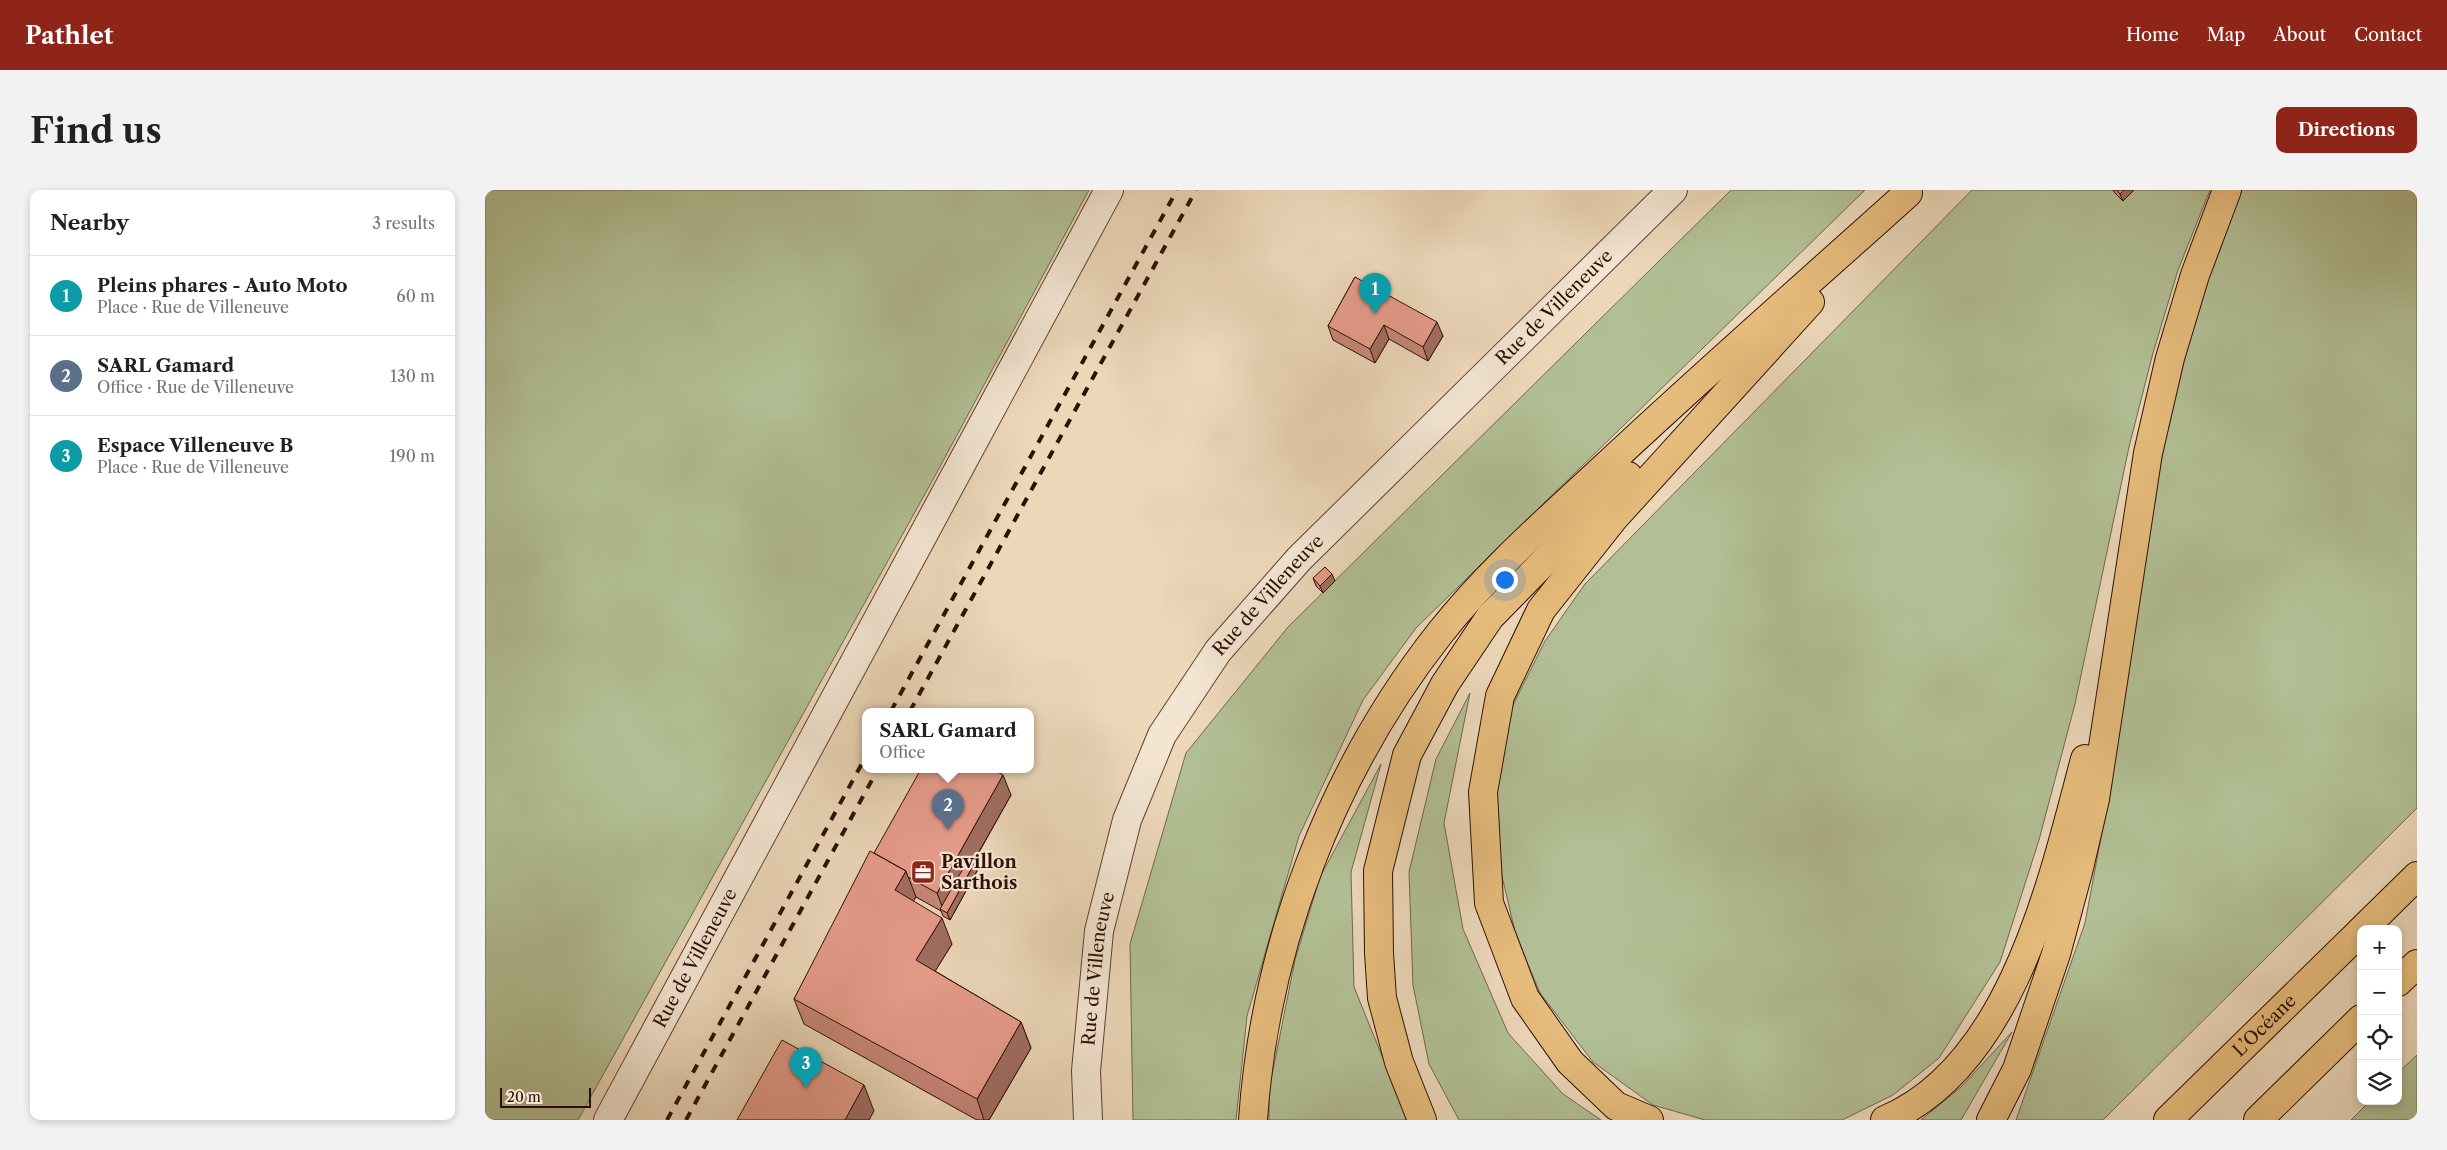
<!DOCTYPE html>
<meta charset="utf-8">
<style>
:root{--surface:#fff;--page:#f2f2f2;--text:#202124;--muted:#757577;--line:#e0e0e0;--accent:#8f2418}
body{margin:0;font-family:"Libre Caslon Text",serif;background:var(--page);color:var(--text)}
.controls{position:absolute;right:15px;bottom:15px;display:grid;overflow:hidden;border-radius:10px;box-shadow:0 2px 8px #0003}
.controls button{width:45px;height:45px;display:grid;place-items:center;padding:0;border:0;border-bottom:1px solid var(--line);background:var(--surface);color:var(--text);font:25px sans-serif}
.scale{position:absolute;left:15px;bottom:12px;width:91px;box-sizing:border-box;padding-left:5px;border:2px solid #2d0f03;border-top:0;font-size:14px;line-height:18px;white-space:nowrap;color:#2d0f03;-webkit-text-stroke:4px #f3e5d2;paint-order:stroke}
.you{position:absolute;left:1019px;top:389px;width:18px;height:18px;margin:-12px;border:4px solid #fff;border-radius:50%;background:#1a73e8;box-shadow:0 0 0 8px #1a73e833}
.badge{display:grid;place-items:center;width:32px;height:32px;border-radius:50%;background:var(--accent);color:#fff;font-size:16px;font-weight:700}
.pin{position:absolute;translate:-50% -41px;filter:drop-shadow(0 1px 2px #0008)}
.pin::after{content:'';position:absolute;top:26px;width:18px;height:15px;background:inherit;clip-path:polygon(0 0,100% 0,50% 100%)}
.popup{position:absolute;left:377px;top:518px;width:172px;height:65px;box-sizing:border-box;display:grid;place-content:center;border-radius:10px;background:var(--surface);filter:drop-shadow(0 1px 4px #0005);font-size:16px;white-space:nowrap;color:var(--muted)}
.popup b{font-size:19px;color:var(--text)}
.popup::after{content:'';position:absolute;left:50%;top:100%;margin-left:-10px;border:10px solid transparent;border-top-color:var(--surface)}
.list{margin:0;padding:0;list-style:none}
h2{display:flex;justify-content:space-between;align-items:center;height:65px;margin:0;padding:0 20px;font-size:21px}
h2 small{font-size:16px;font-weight:400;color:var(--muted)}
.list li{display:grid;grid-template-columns:32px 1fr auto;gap:15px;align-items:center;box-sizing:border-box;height:80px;padding:0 20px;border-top:1px solid var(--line)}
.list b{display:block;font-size:19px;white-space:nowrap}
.list p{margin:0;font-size:16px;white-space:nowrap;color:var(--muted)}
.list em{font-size:16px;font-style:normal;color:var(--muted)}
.icon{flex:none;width:28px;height:28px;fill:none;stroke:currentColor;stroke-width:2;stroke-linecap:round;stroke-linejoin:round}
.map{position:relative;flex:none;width:1932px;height:930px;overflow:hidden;border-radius:10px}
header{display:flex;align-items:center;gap:30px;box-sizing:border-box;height:70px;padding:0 25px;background:var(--accent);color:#fff}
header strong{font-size:24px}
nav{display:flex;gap:28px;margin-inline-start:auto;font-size:18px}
.intro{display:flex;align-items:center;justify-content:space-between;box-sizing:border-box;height:120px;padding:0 30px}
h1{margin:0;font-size:35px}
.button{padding:12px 22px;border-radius:10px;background:var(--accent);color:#fff;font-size:18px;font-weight:700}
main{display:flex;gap:30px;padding:0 30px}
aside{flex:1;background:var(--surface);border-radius:10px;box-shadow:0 2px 8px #0003}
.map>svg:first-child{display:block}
.green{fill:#b2bf94;stroke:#70674c}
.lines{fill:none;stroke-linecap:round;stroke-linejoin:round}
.street-casing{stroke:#5d4130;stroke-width:30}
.highway-casing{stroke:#2d0f03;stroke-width:30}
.street{stroke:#f3e5d2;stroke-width:28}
.highway{stroke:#e6bc7c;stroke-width:28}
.rail{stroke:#2d0f03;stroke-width:4;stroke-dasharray:9 9;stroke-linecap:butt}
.wall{fill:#c68678;stroke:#2d0f03}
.shaded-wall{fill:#a16d61;stroke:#2d0f03}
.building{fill:#e69c8b;stroke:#2d0f03}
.labels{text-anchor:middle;stroke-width:4.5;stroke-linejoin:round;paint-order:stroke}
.street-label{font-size:18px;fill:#2d0f03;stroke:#f3e5d2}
.poi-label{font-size:18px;font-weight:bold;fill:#2d0f03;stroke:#f3e5d2;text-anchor:start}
</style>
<header>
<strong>Pathlet</strong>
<nav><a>Home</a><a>Map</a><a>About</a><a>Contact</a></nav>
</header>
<div class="intro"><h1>Find us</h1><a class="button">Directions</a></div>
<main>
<aside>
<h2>Nearby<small>3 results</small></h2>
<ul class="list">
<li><span class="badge" style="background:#0f9aa8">1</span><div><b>Pleins phares - Auto Moto</b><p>Place · Rue de Villeneuve</p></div><em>60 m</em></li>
<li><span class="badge" style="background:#5c6f8a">2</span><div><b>SARL Gamard</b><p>Office · Rue de Villeneuve</p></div><em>130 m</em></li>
<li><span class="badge" style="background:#0f9aa8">3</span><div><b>Espace Villeneuve B</b><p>Place · Rue de Villeneuve</p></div><em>190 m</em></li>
</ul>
</aside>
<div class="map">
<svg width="1932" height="930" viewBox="0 0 1932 930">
<rect width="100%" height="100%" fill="#ecd7b9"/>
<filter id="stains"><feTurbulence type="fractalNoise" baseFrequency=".004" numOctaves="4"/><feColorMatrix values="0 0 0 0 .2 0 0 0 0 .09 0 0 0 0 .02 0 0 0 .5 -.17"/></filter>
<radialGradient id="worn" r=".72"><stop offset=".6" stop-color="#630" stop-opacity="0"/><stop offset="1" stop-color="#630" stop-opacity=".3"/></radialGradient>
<path class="green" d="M0,0H604L451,284L93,930H0Z
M1246,0H1380L931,438L878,510L814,646L762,826L751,930H648L645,754L701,563L803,437Z
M1487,0H1725L1693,80L1668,163L1644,257L1590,514L1554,650L1515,772L1454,868L1408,905L1357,930H1220L1168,915L1108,872L1055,803L1031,746L1017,686L1011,632L1013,580L1027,517L1060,451L1100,394Z
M1753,0H1932V618L1618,930H1531L1600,733L1622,615L1640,481L1690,191L1717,100Z
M985,503L959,633L978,739L1023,843L1078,904L1116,930H974L944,874L928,795L924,682L951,569Z
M896,574L866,682L869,797L923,930H784V900L810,770L835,687Z
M1527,842L1476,930H1436L1476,897Z
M1932,865V930H1866L1885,911H1913V883Z"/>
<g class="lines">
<defs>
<g id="street">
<path id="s1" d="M123,930L624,0"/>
<path id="s2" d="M603,930L601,881L614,741L642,630L677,545L733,461L814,369L1188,0"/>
</g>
<g id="highway">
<path d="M1878,739L1932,686"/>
<path d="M1913,792L1932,774"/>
<path d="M768,930C780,755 847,580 955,443C1004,381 1064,329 1121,276C1220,183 1322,94 1423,3"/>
<path d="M937,930L914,872L897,808L894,763L893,681L922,565L960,494L1005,427L1143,286"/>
<path d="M1164,930L1131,916L1085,872L1040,808L1004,713L998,602L1015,506L1056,420L1129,328L1325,112"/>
<path d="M1400,930C1527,877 1568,689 1600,569"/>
<path d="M1506,930L1532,879L1571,764L1593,682L1610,609L1663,263L1685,168L1710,85L1742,0"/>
<path id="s3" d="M1683,930L1876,741"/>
<path d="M1773,930L1876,829"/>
</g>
</defs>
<use href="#street" class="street-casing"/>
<use href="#highway" class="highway-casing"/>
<use href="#street" class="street"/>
<use href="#highway" class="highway"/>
<path class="rail" d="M406,521L692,0
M425,521L711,0
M182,930L380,568
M201,930L393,579"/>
</g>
<path class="wall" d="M1628,0H1649L1638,11L1629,2Z
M870,87L958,146L943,171L904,149L890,173L848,150L843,136Z
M828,388L850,391L838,403L831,396Z
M526,605L488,673L489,674L492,681L465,730L458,726L456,721L431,707L428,711L467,754L450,781L536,832L546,858L504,930H492L319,834L309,809L389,663Z"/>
<path class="shaded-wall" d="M1639,0H1649L1638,11L1635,4Z
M952,132L958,146L943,171L938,157Z
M899,135L904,149L890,173L885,159Z
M847,384L850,391L838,403L835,396Z
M518,585L526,605L460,722L459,721L452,703Z
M489,674L492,681L465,730L462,723Z
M421,681L431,707L419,726L410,700Z
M457,728L467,754L441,796L431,770Z
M536,832L546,858L504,930H499L492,909Z
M379,895L389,921L384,930H360Z"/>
<path class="building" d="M1632,0H1639L1635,4Z
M870,87L952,132L938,157L899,135L885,159L843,136Z
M840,377L847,384L835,396L828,388Z
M436,579H507L518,585L452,703L423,687L421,681L389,663Z
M385,661L421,681L410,700L457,728L431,770L536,832L492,909L309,809Z
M483,670L489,674L462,723L455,719Z
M297,850L379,895L360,930H252Z"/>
<defs>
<symbol id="office-square" viewBox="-11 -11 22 22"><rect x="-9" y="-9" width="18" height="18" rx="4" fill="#8f2418" stroke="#f3e5d2"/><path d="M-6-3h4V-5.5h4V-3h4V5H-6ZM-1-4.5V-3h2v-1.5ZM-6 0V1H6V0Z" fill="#fff"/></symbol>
</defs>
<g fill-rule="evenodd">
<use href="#office-square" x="424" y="668" width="28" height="28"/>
</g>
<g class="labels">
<g class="street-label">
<text dy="6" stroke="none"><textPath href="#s2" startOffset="978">Rue de Villeneuve</textPath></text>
<text dy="6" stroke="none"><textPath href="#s2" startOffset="572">Rue de Villeneuve</textPath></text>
<text dy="6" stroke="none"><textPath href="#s1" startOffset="184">Rue de Villeneuve</textPath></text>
<text dy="6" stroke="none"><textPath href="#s2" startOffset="152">Rue de Villeneuve</textPath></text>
<text dy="6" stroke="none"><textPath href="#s3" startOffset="135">L’Océane</textPath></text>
</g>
<g class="poi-label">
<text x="456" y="678">Pavillon<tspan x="456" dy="21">Sarthois</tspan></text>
</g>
</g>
<rect width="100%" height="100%" filter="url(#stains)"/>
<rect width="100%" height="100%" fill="url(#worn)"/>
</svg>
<div class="controls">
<button>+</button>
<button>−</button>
<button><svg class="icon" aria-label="locate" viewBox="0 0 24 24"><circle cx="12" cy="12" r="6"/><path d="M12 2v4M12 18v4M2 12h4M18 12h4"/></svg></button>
<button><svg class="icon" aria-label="layers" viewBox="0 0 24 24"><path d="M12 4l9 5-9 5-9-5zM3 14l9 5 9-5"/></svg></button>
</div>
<div class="scale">20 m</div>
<div class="you"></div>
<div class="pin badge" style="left:890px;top:124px;background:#0f9aa8">1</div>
<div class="pin badge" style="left:463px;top:640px;background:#5c6f8a">2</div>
<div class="popup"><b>SARL Gamard</b>Office</div>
<div class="pin badge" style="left:321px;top:898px;background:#0f9aa8">3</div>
</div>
</main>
